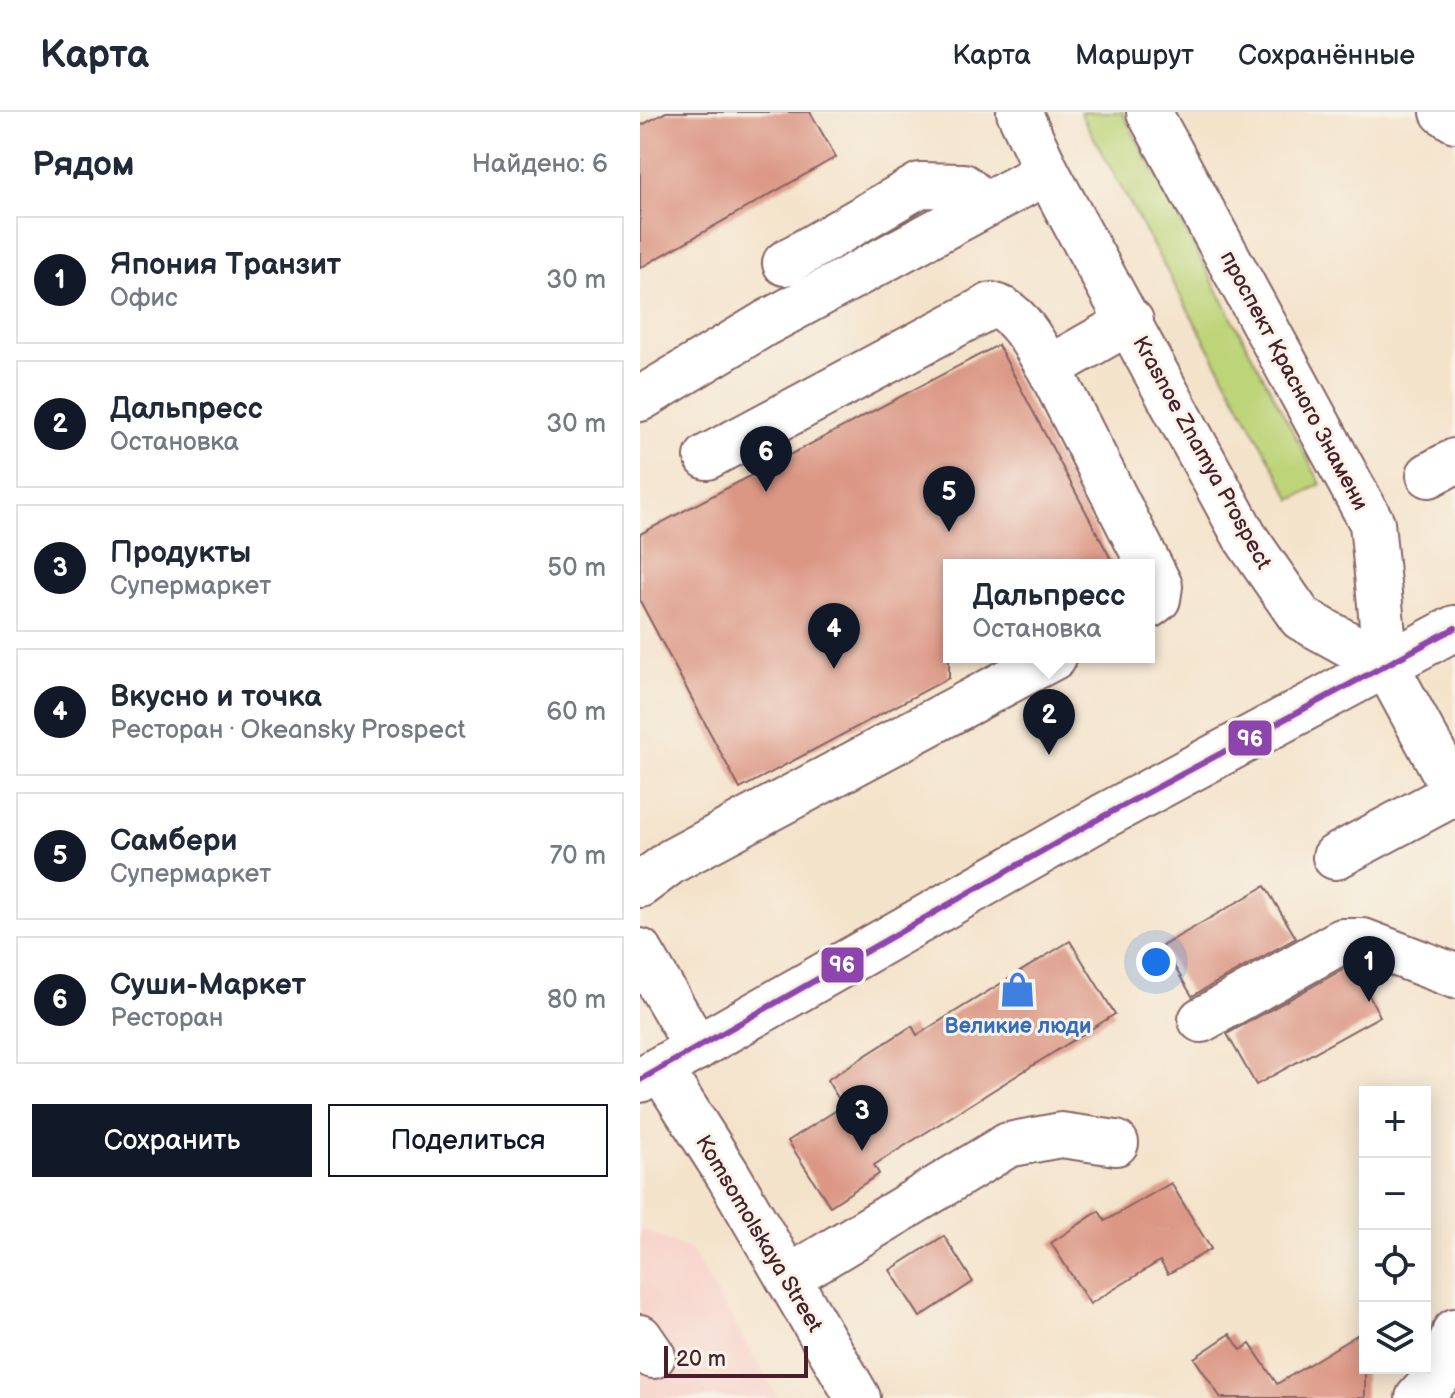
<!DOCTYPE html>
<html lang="ru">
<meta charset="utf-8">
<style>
:root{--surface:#fff;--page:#f2f2f3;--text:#1f2937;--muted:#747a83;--line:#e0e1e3;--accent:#111827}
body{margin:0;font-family:"Balsamiq Sans",sans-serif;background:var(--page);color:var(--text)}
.controls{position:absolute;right:24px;bottom:24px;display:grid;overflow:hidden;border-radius:0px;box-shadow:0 4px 20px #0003}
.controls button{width:72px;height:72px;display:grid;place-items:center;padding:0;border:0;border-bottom:2px solid var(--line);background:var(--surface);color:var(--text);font:40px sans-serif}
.scale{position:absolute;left:24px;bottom:20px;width:144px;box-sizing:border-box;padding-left:8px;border:4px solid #4a1f2b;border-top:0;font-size:22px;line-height:28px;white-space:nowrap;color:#4a1f2b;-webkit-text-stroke:6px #f7f3e8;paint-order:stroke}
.you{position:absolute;left:516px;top:850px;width:28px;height:28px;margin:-20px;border:6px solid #fff;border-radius:50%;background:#1a73e8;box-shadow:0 0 0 12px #1a73e833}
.badge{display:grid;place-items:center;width:52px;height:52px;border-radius:50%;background:var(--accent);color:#fff;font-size:26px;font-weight:700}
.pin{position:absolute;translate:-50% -66px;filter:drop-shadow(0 2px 4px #0008)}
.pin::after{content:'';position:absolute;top:42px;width:28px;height:24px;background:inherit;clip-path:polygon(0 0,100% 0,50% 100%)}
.popup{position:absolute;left:303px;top:447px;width:212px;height:104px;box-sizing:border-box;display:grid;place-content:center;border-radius:0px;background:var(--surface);filter:drop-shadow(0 2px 6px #0005);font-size:26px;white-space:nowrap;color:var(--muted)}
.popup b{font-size:30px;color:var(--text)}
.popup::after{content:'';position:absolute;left:50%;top:100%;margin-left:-16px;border:16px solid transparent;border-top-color:var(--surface)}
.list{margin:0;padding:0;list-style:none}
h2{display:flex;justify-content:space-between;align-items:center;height:104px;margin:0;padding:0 32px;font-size:34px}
h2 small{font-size:26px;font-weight:400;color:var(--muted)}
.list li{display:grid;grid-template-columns:52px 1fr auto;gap:24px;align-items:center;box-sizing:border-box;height:128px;margin:0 16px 16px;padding:0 16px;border:2px solid var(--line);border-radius:0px}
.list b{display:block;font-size:30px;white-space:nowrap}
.list p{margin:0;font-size:26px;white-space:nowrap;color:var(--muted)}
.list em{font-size:26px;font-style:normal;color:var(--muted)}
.actions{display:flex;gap:16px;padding:24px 32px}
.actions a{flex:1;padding:18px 0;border:2px solid var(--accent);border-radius:0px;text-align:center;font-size:28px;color:var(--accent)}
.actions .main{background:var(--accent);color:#fff}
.icon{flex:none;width:44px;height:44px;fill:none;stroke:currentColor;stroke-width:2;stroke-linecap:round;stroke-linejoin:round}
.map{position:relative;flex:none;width:815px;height:1286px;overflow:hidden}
header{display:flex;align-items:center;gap:48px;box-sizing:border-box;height:112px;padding:0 40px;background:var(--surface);border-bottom:2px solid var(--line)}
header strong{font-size:38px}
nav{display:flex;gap:44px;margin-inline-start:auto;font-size:28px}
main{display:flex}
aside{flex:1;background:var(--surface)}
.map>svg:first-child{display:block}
.built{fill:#f7d1c9}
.green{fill:#bdd478;stroke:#847a52;stroke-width:2}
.building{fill:#dc9684}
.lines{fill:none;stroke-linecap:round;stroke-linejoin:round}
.minor-casing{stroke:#866463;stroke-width:48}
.major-casing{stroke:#866463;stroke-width:48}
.minor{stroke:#fff;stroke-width:44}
.major{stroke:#fff;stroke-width:44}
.bus-1-casing{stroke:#f7f3e8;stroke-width:12}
.bus-1{stroke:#8e44ad;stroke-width:6}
.labels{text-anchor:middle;stroke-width:6;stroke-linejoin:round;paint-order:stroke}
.street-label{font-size:22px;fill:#4a1f2b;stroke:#f7f3e8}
.shop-label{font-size:22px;font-weight:bold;fill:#366cbe;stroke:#f7f3e8}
.line-badge{stroke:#f7f3e8;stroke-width:3}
.badge-label{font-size:22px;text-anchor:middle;font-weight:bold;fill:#fff}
</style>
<header>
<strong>Карта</strong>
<nav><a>Карта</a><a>Маршрут</a><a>Сохранённые</a></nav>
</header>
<main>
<aside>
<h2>Рядом<small>Найдено: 6</small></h2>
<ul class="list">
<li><span class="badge">1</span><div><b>Япония Транзит</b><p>Офис</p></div><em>30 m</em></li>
<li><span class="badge">2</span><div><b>Дальпресс</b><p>Остановка</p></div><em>30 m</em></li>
<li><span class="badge">3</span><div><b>Продукты</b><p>Супермаркет</p></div><em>50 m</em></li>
<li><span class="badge">4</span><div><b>Вкусно и точка</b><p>Ресторан · Okeansky Prospect</p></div><em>60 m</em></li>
<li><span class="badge">5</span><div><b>Самбери</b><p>Супермаркет</p></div><em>70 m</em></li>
<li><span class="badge">6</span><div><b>Суши-Маркет</b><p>Ресторан</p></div><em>80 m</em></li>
</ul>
<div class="actions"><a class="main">Сохранить</a><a>Поделиться</a></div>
</aside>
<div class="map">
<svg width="815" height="1286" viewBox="0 0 815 1286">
<rect width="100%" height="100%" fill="#f7f3e8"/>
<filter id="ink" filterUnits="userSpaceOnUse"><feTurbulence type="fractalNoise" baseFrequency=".0125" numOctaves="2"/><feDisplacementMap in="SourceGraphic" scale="16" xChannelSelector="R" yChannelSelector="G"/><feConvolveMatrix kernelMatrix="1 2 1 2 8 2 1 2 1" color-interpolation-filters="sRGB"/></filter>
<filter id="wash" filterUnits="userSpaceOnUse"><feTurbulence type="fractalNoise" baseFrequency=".006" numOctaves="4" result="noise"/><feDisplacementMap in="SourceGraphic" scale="32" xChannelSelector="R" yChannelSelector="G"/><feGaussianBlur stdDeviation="1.8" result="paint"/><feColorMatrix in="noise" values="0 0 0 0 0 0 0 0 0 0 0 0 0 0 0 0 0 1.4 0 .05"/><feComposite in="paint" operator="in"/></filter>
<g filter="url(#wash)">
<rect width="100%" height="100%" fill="#f4e3cb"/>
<path class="built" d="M0,1117L51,1138L138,1286H0Z"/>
<path class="green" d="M440,0H482L681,372L652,388Z"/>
<g id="blocks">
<path class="building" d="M26,0H170L196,45L0,156V14Z
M358,233L474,453H309V566L100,677L0,489V422Z
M625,774L656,826L552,884L522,834Z
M430,829L475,902L234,1053L239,1062L190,1094L148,1029L203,994L187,968L272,914L277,923Z
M709,854H713L740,904L616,973L587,922Z
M531,1071L571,1137L528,1162L520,1149L450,1192L411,1131L459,1099L465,1109Z
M304,1124L333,1170L280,1205L250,1158Z
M725,1218V1286H581L554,1246L590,1222L601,1238L610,1232L637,1272Z"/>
</g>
</g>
<g filter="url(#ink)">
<use href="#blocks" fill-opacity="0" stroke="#866463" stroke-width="2"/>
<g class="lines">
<defs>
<path id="minor" d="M803,0L815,8
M145,151L280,73L323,74L346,93
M409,256L520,474L518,487L509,494
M0,287L126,211L407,60
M67,345L352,193C380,200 394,233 409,256L491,209
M789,363L815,349
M695,745L815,681
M0,773L32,749L414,545
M0,839L57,936
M561,908L702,829H723L815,864
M148,1166L368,1033L421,1023L476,1031
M0,1225L13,1244
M778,1286L802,1260L815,1219"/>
<path id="major" d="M379,0L407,60L605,425L661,506L746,553
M509,0L732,411L746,553L815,680
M21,958L88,1063L218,1286
M0,968L462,705L815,516"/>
</defs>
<use href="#minor" class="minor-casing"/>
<use href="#major" class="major-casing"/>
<use href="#minor" class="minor"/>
<use href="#major" class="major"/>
<defs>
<path id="bus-1" d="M0,968L462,705L815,516"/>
</defs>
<use href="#bus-1" class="bus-1-casing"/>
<use href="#bus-1" class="bus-1"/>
</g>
</g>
<defs>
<symbol id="shop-bare" viewBox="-9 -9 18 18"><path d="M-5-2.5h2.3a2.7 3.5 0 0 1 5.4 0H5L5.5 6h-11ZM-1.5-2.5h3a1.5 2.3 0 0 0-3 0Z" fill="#3f7fe0" stroke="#f7f3e8" stroke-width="2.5" paint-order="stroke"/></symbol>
</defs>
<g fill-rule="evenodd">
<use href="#shop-bare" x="352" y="852" width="51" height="51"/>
</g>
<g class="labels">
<g class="street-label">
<text transform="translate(655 268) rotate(62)" y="8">проспект Красного Знамени</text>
<text transform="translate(563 340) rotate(61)" y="8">Krasnoe Znamya Prospect</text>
<text transform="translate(120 1121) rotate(59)" y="8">Komsomolskaya Street</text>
</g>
<g class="shop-label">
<text x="378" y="921">Великие люди</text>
</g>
</g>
<g class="line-badge">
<rect x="587" y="607" width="46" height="38" rx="8" fill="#8e44ad"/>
<rect x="180" y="834" width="45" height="38" rx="8" fill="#8e44ad"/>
</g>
<g class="badge-label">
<text x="610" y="634">96</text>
<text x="202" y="860">96</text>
</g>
</svg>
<div class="controls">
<button>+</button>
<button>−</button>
<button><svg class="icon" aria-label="locate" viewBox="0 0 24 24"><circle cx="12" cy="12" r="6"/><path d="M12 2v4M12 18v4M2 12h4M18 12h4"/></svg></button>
<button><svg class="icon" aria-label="layers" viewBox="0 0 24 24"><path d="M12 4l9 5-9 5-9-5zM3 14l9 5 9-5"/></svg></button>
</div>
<div class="scale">20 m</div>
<div class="you"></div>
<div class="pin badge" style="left:729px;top:890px">1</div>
<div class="pin badge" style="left:409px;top:643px">2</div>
<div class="popup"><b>Дальпресс</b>Остановка</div>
<div class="pin badge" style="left:222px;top:1039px">3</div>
<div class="pin badge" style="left:194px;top:557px">4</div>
<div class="pin badge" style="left:309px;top:420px">5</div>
<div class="pin badge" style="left:126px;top:380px">6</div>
</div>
</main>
